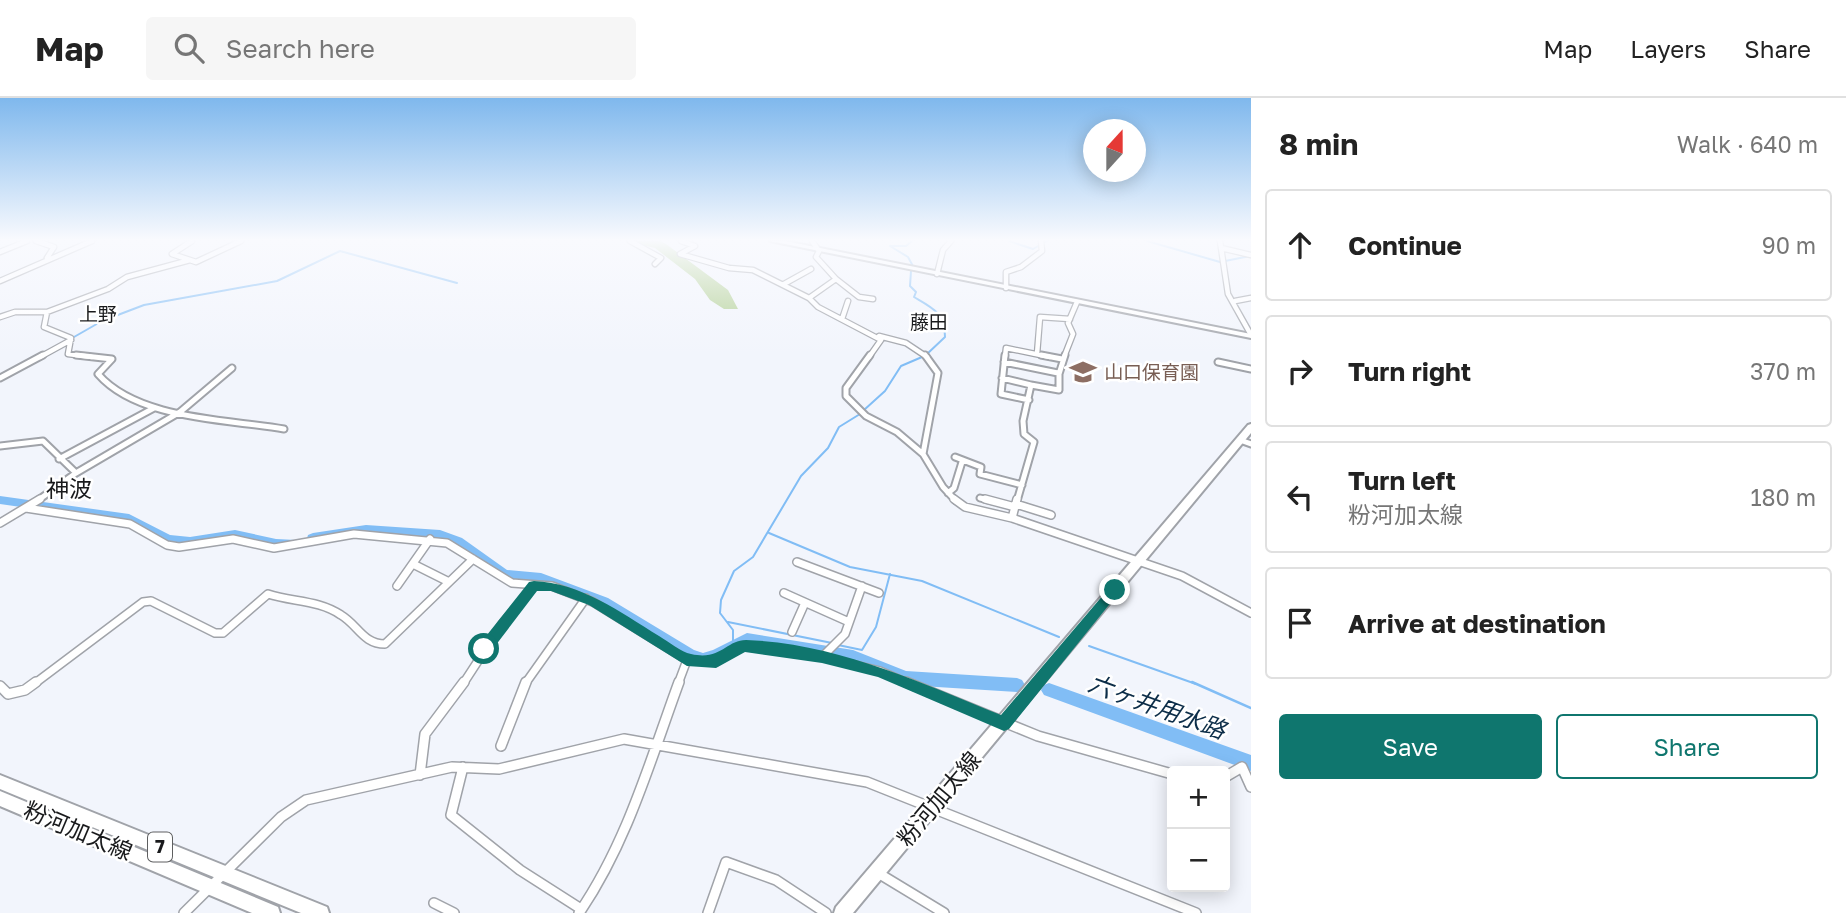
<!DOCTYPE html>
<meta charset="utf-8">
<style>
:root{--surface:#fff;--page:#f6f6f6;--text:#222;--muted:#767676;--line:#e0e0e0;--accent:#0f766e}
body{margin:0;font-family:"Golos Text","Noto Sans JP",sans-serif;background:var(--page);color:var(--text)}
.controls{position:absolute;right:21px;bottom:21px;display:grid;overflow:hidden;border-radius:7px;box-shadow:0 4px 18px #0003}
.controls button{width:63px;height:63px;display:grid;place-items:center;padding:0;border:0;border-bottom:2px solid var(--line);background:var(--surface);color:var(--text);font:35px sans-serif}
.compass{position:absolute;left:1083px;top:21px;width:63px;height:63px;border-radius:50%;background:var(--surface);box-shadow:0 4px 18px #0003;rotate:21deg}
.stop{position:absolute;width:21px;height:21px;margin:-16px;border:5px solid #0f766e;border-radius:50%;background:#fff}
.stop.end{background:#0f766e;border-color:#fff;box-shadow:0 2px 7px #0008}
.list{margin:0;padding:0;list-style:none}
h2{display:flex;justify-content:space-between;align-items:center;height:91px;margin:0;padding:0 28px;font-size:30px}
h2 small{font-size:23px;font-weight:400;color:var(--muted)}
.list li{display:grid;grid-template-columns:46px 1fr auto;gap:21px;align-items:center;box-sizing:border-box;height:112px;margin:0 14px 14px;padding:0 14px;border:2px solid var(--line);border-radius:7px}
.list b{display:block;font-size:26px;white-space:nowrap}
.list p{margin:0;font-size:23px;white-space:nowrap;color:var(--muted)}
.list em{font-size:23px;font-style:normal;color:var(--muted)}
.actions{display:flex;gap:14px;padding:21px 28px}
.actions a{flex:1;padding:16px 0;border:2px solid var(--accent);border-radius:7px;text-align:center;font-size:24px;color:var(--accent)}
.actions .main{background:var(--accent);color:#fff}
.icon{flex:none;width:38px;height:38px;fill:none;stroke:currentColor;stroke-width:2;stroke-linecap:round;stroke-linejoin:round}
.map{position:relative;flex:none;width:1251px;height:815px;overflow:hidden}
header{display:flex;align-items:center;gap:42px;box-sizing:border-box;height:98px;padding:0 35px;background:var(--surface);border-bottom:2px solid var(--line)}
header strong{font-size:33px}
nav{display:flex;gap:38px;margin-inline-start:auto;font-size:24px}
.search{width:490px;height:63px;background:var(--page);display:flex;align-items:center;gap:18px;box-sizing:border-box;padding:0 24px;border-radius:7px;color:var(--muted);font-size:26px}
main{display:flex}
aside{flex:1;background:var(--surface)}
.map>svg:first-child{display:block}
.green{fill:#b1cf92}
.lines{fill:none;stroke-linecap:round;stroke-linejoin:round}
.stream-far1{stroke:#81bdf5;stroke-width:2}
.stream{stroke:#81bdf5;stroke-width:2.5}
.river{fill:#81bdf5;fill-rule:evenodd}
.street-far3-casing{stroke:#a0a3a9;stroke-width:7}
.street-far2-casing{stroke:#a0a3a9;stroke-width:9}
.street-far1-casing{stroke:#a0a3a9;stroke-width:10}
.street-casing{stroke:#a0a3a9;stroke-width:12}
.primary-casing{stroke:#a0a3a9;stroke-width:4}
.street-far3{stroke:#fff;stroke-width:4.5}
.street-far2{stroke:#fff;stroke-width:5}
.street-far1{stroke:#fff;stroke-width:7}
.street{stroke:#fff;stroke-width:9}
.primary{fill:#fff;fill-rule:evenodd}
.route{fill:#0f766e}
.labels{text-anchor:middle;stroke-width:5;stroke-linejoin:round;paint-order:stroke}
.shield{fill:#fff;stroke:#5e5f60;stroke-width:2}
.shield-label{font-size:18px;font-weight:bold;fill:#191a1c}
.far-quarter-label{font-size:19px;fill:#191a1c;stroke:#fff}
.education-label{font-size:19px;fill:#785e54;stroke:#fff;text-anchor:start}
.quarter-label{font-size:23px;fill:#191a1c;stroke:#fff}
.near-street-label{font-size:23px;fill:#191a1c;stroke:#fff}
.near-water-label{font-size:24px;font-style:italic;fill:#0c2d48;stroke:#fff}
</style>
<header>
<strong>Map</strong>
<div class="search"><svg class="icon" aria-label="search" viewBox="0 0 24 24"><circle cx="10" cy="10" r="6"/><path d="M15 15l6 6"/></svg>Search here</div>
<nav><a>Map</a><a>Layers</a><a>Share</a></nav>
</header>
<main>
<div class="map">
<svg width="1251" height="815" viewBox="0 0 1251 815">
<rect width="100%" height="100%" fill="#f2f5fc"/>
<path class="green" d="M625,143H660L666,146L728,192L738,211H724L710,202L695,181L655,150Z"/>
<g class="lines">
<path class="stream-far1" d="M912,143L906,148H890L908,159L914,170
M1009,143L1033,151L1047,143
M1147,143L1220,164L1250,158
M911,173L910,188L916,194L914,199C933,210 945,215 945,239L927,256
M74,239L102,223L144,207L277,183L340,153L457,185
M864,312L885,293L901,268L922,259
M769,435L850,469L922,483L1059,539
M728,524L832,545
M733,547V532L720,515L721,502L734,473L753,459L801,378L828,350L839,329L860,316
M838,547L862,552L876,529L890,476
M1089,548L1196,586"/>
<path class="stream" d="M1192,584L1251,610"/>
<path class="river" d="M0,398L129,416L170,437L190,439L235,432L276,441L296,442L297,445L296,448L276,451L235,442L190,449L168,447L126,424L0,406Z
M366,427L440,432L462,440L507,472L541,475L608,500L694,552L703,555L713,552L747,535L853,552L906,573L1017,580L1022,582L1025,587L1022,592L1017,594L905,587L852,564L748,547L722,562L703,567L685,562L598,508L540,485L499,481L452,446L439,442L366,437L313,445L308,443L307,440L308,437L313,435Z
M1049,585L1251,657V673L1044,597L1041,592L1044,587Z"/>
<defs>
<path id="street-far3" d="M36,143L54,149L47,160
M192,143L172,156L196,164L241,143
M630,143L661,160L655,166
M681,143L695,148L680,156L729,170L753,172L809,200
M1220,143L1228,196L1251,237
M1221,150L1251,157
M0,154L27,143
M937,176L943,152L951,143
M836,181L859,199L873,201
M0,183L92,143
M784,186L811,171
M1006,190V174L1021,169L1042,153L1041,143
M809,200L818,209L881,242L869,259
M809,200L836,181L816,159L819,153L812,143
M1235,203L1251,200
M47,214L44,229L71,240L68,256L92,259
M0,219L15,214H47L108,191L127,179L190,162
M842,221L848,203
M879,238L906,245L927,259
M1037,256L1040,219L1070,221
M40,259L71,242
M1005,259L1006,250L1050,259
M1064,259L1073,236L1068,225L1077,204"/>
<path id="street-far2" d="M76,257L112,261L98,276C138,322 227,321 284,331
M870,257L846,290V298L866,318L897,334L923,356L943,389L956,403
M1005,257L1001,296L1029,302
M1041,257L1062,261
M1004,264L1058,275
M1218,264L1251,271
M0,280L43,257
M1002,280L1031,287
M1240,342L1251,346
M0,348L43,343L76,375
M923,356L938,275L925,257
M955,359L981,369L980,376L1022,387
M59,361L154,310
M948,395L954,390L962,364
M980,400L992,403
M37,403L76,375L180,314L232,270
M1017,403L1034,344L1024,336L1023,323L1031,287L1059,292V276L1065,257"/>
<path id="street-far1" d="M954,401L965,409L1012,420L1182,478L1251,515
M985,401L1015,409
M1016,406L1051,417
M26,410L130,426L167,447L179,449L233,441L274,450L354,436L447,445L512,485L552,488L593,504L687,562L716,564L743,548L822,559L880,573L910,586
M1012,420L1017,401
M0,425L40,401
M797,464L879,495
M413,466L449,484
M397,488L430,441
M784,495L849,524
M792,534L804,507
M822,559L845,536L862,488
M34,586L143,504L151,503L215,535H223L268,496C293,504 319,502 341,517C358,527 363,546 385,546L473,461
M463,586L502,526L534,488
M525,586L586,500
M678,586L687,562"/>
<path id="street" d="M906,584L1038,638L1172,676
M0,588L8,596L25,592L36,584
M501,648L526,584
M463,669L451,717L520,772L581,811
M1242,669L1251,689
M420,677L425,636L464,584
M1225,679L1242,669
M878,775L944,815
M434,805L454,815
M184,815L281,719L306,702L452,669L499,671L624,641L867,684L1196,815
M579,815C627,745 650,663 679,584
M708,815L726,764L776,782L826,815"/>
<path id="primary" d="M770,143H785L1251,236V240Z
M1251,326V335L853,815H834L836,809L1248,327Z
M0,677L327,809L329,815H301L0,691Z
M0,693L278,809L280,815H252L0,708Z"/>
</defs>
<use href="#street-far3" class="street-far3-casing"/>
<use href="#street-far2" class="street-far2-casing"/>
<use href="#street-far1" class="street-far1-casing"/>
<use href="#street" class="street-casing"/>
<use href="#primary" class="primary-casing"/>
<use href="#street-far3" class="street-far3"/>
<use href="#street-far2" class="street-far2"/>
<use href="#street-far1" class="street-far1"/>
<use href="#street" class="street"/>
<use href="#primary" class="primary"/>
</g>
<linearGradient id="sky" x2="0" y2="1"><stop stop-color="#7fb8ed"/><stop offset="0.55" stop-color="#f9fafe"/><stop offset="1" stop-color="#f9fafe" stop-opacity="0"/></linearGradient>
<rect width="1251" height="258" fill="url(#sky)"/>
<path class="route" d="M534,483C581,485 620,514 659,538C669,544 681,554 691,556C721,563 726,542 746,542C836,545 919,584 1001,617L1110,489L1115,487L1121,492L1009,631L1004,633L878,579L822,565L745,554L716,570L687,568L589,507L551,493H537L489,556H479V547L529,484Z"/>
<defs>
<symbol id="school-bare" viewBox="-9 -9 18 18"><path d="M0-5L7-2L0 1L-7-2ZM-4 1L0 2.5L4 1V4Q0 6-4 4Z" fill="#8d6e63" stroke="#fff" stroke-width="2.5" paint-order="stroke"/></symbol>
</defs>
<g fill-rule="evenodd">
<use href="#school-bare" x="1064" y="255" width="38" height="38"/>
</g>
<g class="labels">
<rect class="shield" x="148" y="734.5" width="24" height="29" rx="5"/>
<g class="shield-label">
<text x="160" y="755">7</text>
</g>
<g class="far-quarter-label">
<text x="98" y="223">上野</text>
<text x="929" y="231">藤田</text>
</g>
<g class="education-label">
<text x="1104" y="281">山口保育園</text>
</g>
<g class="quarter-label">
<text x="69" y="399">神波</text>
</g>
<g class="near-street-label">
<text transform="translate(939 701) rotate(-50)" y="8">粉河加太線</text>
<text transform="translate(78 733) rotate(23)" y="8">粉河加太線</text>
</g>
<g class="near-water-label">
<text transform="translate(1157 609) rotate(20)" y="8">六ヶ井用水路</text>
</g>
</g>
</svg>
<div class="controls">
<button>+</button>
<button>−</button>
</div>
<svg class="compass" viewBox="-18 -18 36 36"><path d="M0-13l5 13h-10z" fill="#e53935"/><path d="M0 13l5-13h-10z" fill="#767676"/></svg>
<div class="stop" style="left:484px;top:551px"></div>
<div class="stop end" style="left:1115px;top:492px"></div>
</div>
<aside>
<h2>8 min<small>Walk · 640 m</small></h2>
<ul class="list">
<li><svg class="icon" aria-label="ahead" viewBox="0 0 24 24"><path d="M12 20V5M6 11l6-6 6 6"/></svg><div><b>Continue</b></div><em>90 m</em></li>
<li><svg class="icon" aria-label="right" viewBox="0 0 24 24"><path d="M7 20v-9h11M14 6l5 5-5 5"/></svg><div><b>Turn right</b></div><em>370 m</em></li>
<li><svg class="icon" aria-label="left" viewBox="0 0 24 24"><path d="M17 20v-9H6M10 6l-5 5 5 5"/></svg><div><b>Turn left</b><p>粉河加太線</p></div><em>180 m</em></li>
<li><svg class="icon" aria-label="arrive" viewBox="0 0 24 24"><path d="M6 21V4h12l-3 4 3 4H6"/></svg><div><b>Arrive at destination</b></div></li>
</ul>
<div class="actions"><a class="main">Save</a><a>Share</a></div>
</aside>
</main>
